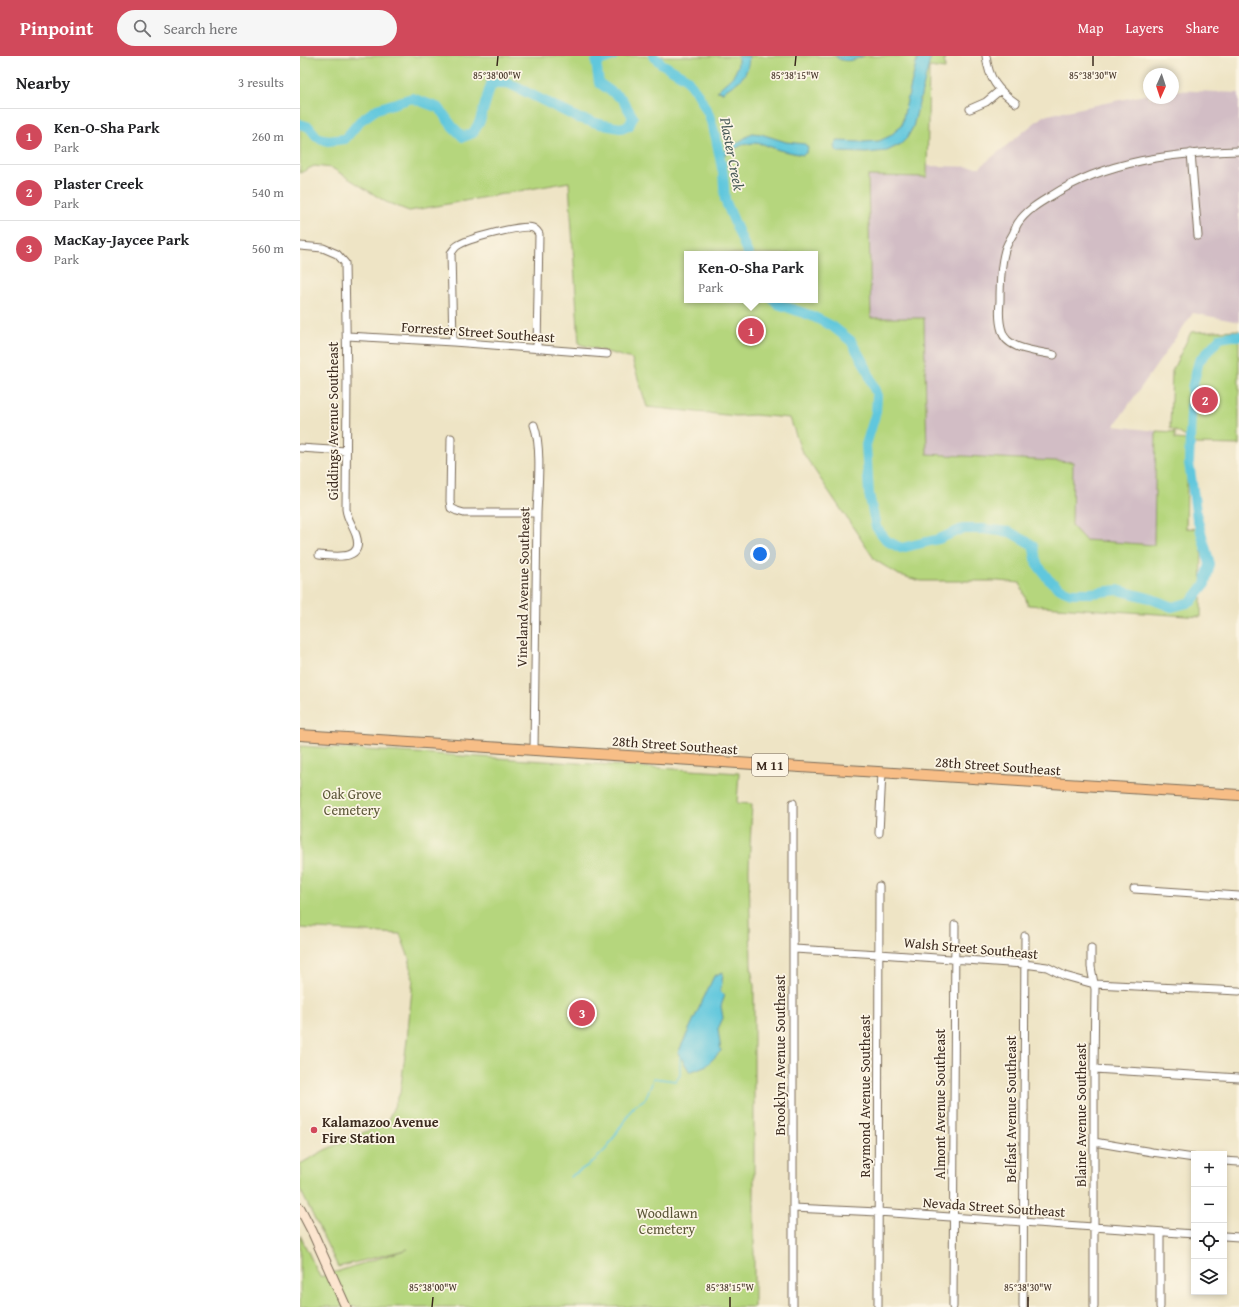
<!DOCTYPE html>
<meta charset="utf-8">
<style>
:root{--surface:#fff;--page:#f6f6f6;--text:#202124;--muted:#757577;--line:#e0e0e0;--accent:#d1495b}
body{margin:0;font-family:"Gentium Book Plus",serif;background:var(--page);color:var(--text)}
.controls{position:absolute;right:12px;bottom:12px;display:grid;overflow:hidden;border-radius:0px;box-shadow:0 2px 6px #0003}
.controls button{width:36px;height:36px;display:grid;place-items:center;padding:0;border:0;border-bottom:1px solid var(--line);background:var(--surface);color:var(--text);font:20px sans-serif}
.compass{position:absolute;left:843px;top:12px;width:36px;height:36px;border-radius:50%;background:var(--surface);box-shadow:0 2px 6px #0003;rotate:183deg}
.you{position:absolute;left:460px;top:498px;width:14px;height:14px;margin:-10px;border:3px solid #fff;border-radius:50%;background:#1a73e8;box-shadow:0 0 0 6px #1a73e833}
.badge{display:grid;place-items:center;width:26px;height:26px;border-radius:50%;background:var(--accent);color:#fff;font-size:13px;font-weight:700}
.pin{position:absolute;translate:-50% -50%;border:2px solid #fff;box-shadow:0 1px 4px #0006}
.popup{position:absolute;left:384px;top:195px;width:134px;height:52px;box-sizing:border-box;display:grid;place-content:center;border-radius:0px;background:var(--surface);filter:drop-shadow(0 1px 3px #0005);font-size:13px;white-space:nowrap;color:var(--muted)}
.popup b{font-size:15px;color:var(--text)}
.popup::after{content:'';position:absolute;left:50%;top:100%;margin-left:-8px;border:8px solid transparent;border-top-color:var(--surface)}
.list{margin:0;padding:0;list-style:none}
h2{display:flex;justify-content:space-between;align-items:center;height:52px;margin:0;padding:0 16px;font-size:17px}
h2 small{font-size:13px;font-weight:400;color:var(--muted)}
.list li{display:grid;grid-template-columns:26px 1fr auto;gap:12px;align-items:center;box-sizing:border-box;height:56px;padding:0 16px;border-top:1px solid var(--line)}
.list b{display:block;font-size:15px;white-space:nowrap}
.list p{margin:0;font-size:13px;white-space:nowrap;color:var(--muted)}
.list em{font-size:13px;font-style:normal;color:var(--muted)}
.icon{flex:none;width:22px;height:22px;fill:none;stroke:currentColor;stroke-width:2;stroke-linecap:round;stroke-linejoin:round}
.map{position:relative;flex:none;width:939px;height:1251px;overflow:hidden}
header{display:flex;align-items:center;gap:24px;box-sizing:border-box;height:56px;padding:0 20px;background:var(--accent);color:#fff}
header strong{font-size:19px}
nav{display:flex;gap:22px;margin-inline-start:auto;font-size:14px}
.search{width:280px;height:36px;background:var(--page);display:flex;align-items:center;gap:10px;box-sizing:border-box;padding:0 14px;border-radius:22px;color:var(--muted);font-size:15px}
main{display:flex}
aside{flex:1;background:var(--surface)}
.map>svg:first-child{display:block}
.industrial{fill:#d2bdc5}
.green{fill:#b5d67d;stroke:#78804e;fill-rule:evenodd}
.water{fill:#60c7dd;stroke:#4e787e}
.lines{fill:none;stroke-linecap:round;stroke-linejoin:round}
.stream{stroke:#60c7dd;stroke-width:1.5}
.river{stroke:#60c7dd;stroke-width:10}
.street-casing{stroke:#7a6b58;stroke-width:9}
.secondary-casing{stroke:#7a6b58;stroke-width:11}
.primary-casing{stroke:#7a6b58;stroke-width:12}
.street{stroke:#fff;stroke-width:7}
.secondary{stroke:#fce5cf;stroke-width:9}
.primary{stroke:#f7be87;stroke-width:10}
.ticks{fill:none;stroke:#3b2a1e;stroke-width:1.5}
.poi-dot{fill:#d1495b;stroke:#fcf5e5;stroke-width:1.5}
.labels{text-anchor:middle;stroke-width:3.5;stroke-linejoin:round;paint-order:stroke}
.shield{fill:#fcf5e5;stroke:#75675a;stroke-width:1}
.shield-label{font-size:13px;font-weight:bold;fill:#3b2a1e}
.street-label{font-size:14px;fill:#3b2a1e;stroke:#fcf5e5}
.park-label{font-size:14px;fill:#5a5536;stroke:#fcf5e5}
.poi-label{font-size:14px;font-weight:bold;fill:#3b2a1e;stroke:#fcf5e5;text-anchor:start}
.water-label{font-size:15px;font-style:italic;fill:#465957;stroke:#fcf5e5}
.ticks-label{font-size:10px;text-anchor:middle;fill:#3b2a1e;stroke:#fcf5e5;stroke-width:3.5;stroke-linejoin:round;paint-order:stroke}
</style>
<header>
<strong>Pinpoint</strong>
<div class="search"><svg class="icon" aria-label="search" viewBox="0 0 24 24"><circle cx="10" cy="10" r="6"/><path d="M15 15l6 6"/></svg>Search here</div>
<nav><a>Map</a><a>Layers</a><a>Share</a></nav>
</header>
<main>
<aside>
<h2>Nearby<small>3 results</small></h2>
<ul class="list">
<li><span class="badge">1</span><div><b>Ken-O-Sha Park</b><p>Park</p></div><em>260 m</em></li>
<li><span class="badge">2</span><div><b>Plaster Creek</b><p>Park</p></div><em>540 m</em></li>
<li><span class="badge">3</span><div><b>MacKay-Jaycee Park</b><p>Park</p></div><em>560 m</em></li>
</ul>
</aside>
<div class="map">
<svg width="939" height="1251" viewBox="0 0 939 1251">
<rect width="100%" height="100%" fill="#fcf5e5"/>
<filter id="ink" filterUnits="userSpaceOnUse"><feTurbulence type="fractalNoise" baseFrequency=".025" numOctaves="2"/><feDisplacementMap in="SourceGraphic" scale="8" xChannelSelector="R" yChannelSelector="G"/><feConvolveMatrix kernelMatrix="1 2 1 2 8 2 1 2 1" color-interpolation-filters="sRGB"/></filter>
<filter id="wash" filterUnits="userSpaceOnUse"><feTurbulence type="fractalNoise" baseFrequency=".012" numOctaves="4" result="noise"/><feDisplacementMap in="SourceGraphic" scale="16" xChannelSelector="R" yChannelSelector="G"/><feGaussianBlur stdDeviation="0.9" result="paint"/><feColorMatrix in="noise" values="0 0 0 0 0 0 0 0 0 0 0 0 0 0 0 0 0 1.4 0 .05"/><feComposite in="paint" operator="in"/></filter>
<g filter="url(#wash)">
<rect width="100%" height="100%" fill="#eee4c5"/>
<path class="industrial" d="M873,34L939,37V266L893,257L814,370L856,375L854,489L785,484L772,470L773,406L627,398L624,263L571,262L568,120L627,121L628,110L680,111L743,60L849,38V42H873Z"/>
<path class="green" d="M0,0H644L645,13L629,11L627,121L568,120L571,262H624L627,398L773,406L772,470L785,484L854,489L856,375L875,376V383L888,384L886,472L902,473L901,561L728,549L720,527L698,525H621L599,519L575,504L501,394L490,362L454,359L436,360L347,351L332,303L279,288L269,126L109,155L86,146L32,112L14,110L0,117ZM387,198H515V244H387Z
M939,274V389L896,388L881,378L870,372L872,315L891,276Z
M0,690L439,717L437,747L452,748L449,813L451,910L454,930V1251H0V1179L20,1221L108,1193L38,1211L0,1133V1108L25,1094L87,1066L100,1037L107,984L113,923L109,902L100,878L0,872Z"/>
<path class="water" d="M438,0H449C448,22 440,24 423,36L417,35C429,22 439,21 438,0Z
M535,0H564C555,4 543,8 535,0Z
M618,0H631L613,71L607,82L601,88L587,95L566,97L538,96L534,91L536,85L563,86L579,85L590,80L601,70Z
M452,77L461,78L486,86L505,88L508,92L507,96L503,99L479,94L463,88L453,87L442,89L425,99L424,96Z
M423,916L422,927L420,936L425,939L421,950L423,962L418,973L421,995L407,1009L390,1016L378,997L414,920Z"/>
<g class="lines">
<path class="stream" d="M270,1121L293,1106L308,1091L333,1051L345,1043L351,1030L353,1022L376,1025L380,1019V1000"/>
<path class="river" d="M353,0L362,8L386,22L398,38L409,59L416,82L423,117L425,144L448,198
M0,68L9,71L17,81L28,85L45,83L60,65L77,53L112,42L139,52L152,70L163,81L173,77L180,65L191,28L208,27L278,62L304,69L320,72L329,70L333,61L322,43L299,27L296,6L313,0
M474,244L478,248L512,260L532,270L551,285L566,311L577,340L576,356L566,389L569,438L576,471L587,485L601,492L639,483L662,473H683L710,476L733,489L737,508L749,524L759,532L771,537H791L818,534L849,542L872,551L891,546L905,528L910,508L897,462L889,407L892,332L899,305L920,282L932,280H939"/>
</g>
</g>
<g filter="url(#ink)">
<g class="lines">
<defs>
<path id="street" d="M686,0C689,23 697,34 716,47
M670,53L686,46L699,35
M891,97L898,180
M0,190L23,192L37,198L45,207L47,325L46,453C47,463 53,470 56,479C65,506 34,500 19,499
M47,280L153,286L307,298
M153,286L151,197C153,195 155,191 157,190C166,183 223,168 233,172C236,173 237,175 239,178L237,293
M754,299C738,295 706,294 702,275C699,266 699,255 700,245C700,230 701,208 705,194C707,188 710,183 713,178C715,174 716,170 718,167C726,155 739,147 751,140C807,104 873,97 939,95
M234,369C242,391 238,432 237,457L234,694
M151,382L150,445L151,452L157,455L164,457H237
M0,392L46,395
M493,747V1251
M579,777L582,716
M834,833L939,840
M791,892V911L795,933L794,1013V1251
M494,893L579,898L724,908L747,911L765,920L794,928L939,935
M794,1013L939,1022
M794,1086L852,1096L894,1102
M924,1105L939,1106
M493,1152L578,1156L894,1178
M924,1180L939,1181
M578,1251L579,830
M653,1251L655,869
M723,1251L725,880
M860,1251V1176"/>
<path id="secondary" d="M0,1152L12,1175L46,1251"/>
<path id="primary" d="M0,679L939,739"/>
</defs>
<use href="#street" class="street-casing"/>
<use href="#secondary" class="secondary-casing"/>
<use href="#primary" class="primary-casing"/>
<use href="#street" class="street"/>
<use href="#secondary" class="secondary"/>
<use href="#primary" class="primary"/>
</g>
</g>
<path class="ticks" d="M197,10L198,0M495,10L496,0M793,10V0M132,1251L133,1241M430,1251V1241M728,1251V1241"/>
<circle class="poi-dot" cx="14" cy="1074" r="4"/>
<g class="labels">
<rect class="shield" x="452" y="698" width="36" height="22" rx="3"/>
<g class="shield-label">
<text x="470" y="714">M 11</text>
</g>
<g class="street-label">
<text transform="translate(178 276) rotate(4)" y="5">Forrester Street Southeast</text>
<text transform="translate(33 365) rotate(-90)" y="5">Giddings Avenue Southeast</text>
<text transform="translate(223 531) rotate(-89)" y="5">Vineland Avenue Southeast</text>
<text transform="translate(375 689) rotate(4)" y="5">28th Street Southeast</text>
<text transform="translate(698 710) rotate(4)" y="5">28th Street Southeast</text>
<text transform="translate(671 892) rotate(5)" y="5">Walsh Street Southeast</text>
<text transform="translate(480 999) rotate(-90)" y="5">Brooklyn Avenue Southeast</text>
<text transform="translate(565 1040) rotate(-90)" y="5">Raymond Avenue Southeast</text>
<text transform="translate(640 1048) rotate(-90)" y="5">Almont Avenue Southeast</text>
<text transform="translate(711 1053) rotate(-90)" y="5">Belfast Avenue Southeast</text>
<text transform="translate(781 1059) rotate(-90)" y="5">Blaine Avenue Southeast</text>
<text transform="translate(694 1151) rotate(4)" y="5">Nevada Street Southeast</text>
</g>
<g class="park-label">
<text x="52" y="743">Oak Grove<tspan x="52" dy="16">Cemetery</tspan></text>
<text x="367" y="1162">Woodlawn<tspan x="367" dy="16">Cemetery</tspan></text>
</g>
<g class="poi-label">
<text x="22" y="1071">Kalamazoo Avenue<tspan x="22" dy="16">Fire Station</tspan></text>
</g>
<g class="water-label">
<text transform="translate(432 98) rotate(79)" y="5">Plaster Creek</text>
</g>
</g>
<g class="ticks-label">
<text x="197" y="23">85°38'00"W</text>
<text x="495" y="23">85°38'15"W</text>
<text x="793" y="23">85°38'30"W</text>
<text x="133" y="1235">85°38'00"W</text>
<text x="430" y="1235">85°38'15"W</text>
<text x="728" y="1235">85°38'30"W</text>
</g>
</svg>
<div class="controls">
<button>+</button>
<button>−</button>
<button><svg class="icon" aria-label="locate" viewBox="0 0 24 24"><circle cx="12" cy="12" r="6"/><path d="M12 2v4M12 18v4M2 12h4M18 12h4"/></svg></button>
<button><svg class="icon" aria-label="layers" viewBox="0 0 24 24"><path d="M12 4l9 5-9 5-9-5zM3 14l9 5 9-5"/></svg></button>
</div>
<svg class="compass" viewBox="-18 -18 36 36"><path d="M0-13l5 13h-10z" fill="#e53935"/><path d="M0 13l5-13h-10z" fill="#757577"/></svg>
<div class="you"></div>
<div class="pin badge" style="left:451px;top:275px">1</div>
<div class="popup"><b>Ken-O-Sha Park</b>Park</div>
<div class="pin badge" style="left:905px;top:344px">2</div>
<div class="pin badge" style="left:282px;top:957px">3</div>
</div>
</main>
